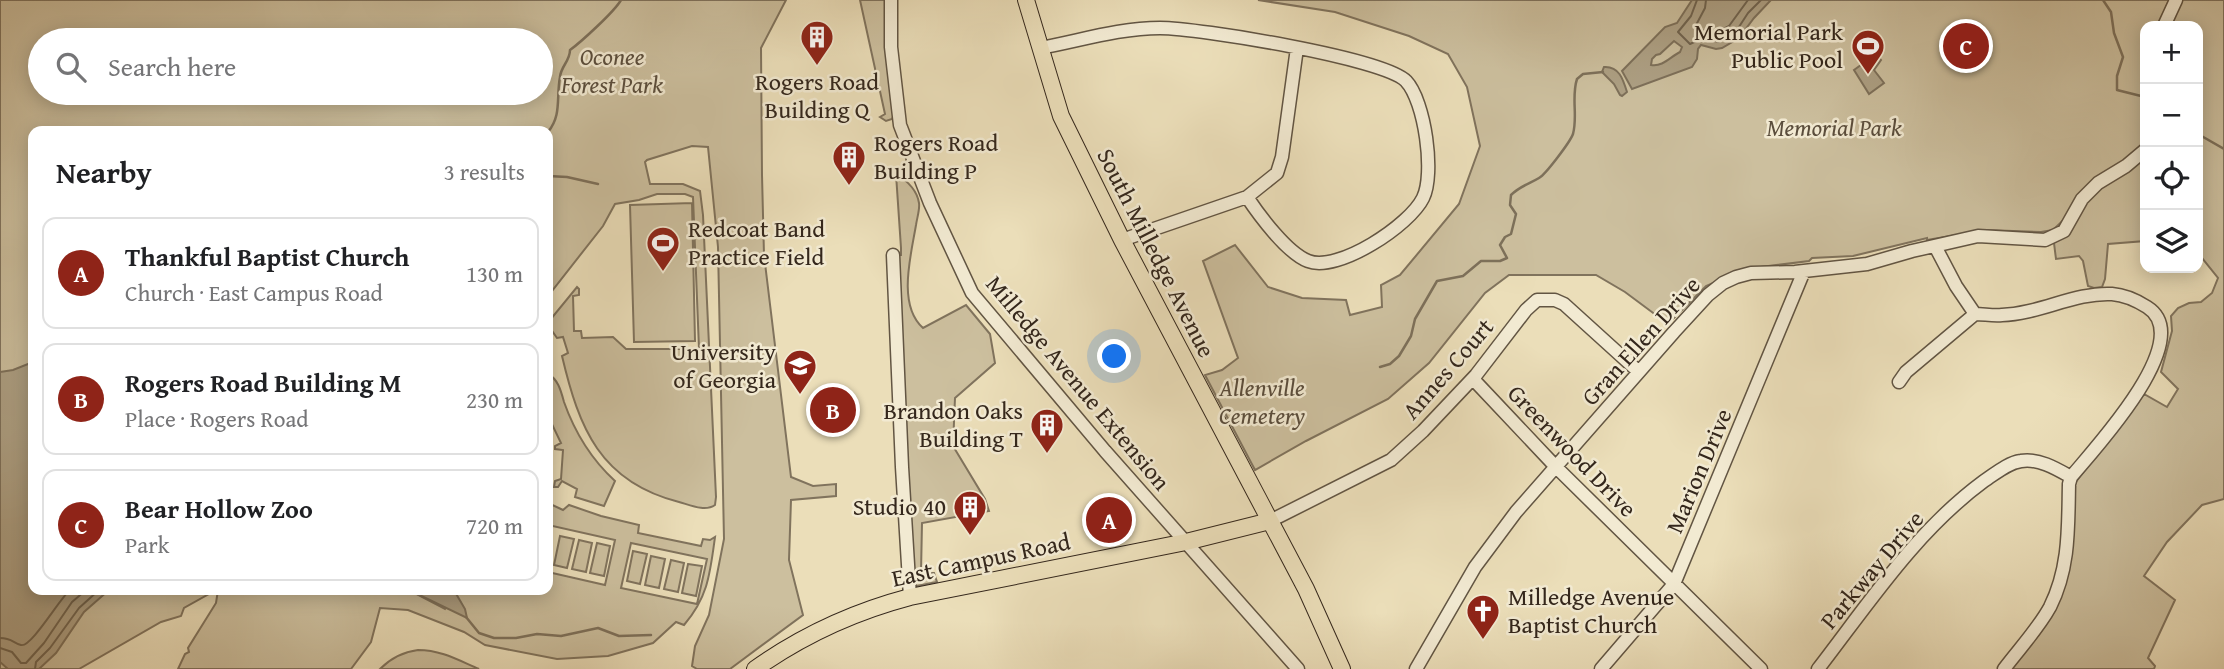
<!DOCTYPE html>
<meta charset="utf-8">
<style>
:root{--surface:#fff;--page:#f2f2f2;--text:#202124;--muted:#757577;--line:#e0e0e0;--accent:#8f2418}
body{margin:0;font-family:"Gentium Book Plus",serif;background:var(--page);color:var(--text)}
.controls{position:absolute;right:21px;top:21px;display:grid;overflow:hidden;border-radius:14px;box-shadow:0 4px 18px #0003}
.controls button{width:63px;height:63px;display:grid;place-items:center;padding:0;border:0;border-bottom:2px solid var(--line);background:var(--surface);color:var(--text);font:35px sans-serif}
.you{position:absolute;left:1115px;top:357px;width:24px;height:24px;margin:-18px;border:5px solid #fff;border-radius:50%;background:#1a73e8;box-shadow:0 0 0 10px #1a73e833}
.badge{display:grid;place-items:center;width:46px;height:46px;border-radius:50%;background:var(--accent);color:#fff;font-size:23px;font-weight:700}
.pin{position:absolute;translate:-50% -50%;border:4px solid #fff;box-shadow:0 2px 7px #0006}
.list{margin:0;padding:0;list-style:none}
h2{display:flex;justify-content:space-between;align-items:center;height:91px;margin:0;padding:0 28px;font-size:30px}
h2 small{font-size:23px;font-weight:400;color:var(--muted)}
.list li{display:grid;grid-template-columns:46px 1fr auto;gap:21px;align-items:center;box-sizing:border-box;height:112px;margin:0 14px 14px;padding:0 14px;border:2px solid var(--line);border-radius:14px}
.list b{display:block;font-size:26px;white-space:nowrap}
.list p{margin:0;font-size:23px;white-space:nowrap;color:var(--muted)}
.list em{font-size:23px;font-style:normal;color:var(--muted)}
.icon{flex:none;width:38px;height:38px;fill:none;stroke:currentColor;stroke-width:2;stroke-linecap:round;stroke-linejoin:round}
.map{position:relative;flex:none;width:2224px;height:669px;overflow:hidden}
.search{position:absolute;background:var(--surface);box-shadow:0 4px 18px #0003;left:28px;top:28px;width:525px;height:77px;display:flex;align-items:center;gap:18px;box-sizing:border-box;padding:0 24px;border-radius:38px;color:var(--muted);font-size:26px}
.panel{position:absolute;background:var(--surface);box-shadow:0 4px 18px #0003;left:28px;top:126px;width:525px;height:469px;border-radius:14px}
.map>svg:first-child{display:block}
.green{fill:#ccbf9e;stroke:#80735d;stroke-width:2;fill-rule:evenodd}
.water{fill:#ada084;stroke:#7d705a;stroke-width:2;fill-rule:evenodd}
.lines{fill:none;stroke-linecap:round;stroke-linejoin:round}
.shore{stroke:#706450;stroke-width:2}
.stream{stroke:#7d705a;stroke-width:2.5}
.minor-casing{stroke:#625543;stroke-width:15}
.major-casing{stroke:#34271c;stroke-width:18}
.minor{stroke:#f2ead2;stroke-width:12}
.major{stroke:#ebdeb9;stroke-width:16}
.labels{text-anchor:middle;stroke-width:5;stroke-linejoin:round;paint-order:stroke}
.poi-label{font-size:24px;fill:#34271c;stroke:#f2ead2;text-anchor:end}
.park-label{font-size:24px;font-style:italic;fill:#5a4d3c;stroke:#f2ead2}
.street-label{font-size:24px;fill:#34271c;stroke:#f2ead2}
</style>
<div class="map">
<svg width="2224" height="669" viewBox="0 0 2224 669">
<rect width="100%" height="100%" fill="#ebdeb9"/>
<filter id="stains"><feTurbulence type="fractalNoise" baseFrequency=".00286" numOctaves="4"/><feColorMatrix values="0 0 0 0 .2 0 0 0 0 .09 0 0 0 0 .02 0 0 0 .5 -.17"/></filter>
<radialGradient id="worn" r=".72"><stop offset=".6" stop-color="#630" stop-opacity="0"/><stop offset="1" stop-color="#630" stop-opacity=".3"/></radialGradient>
<path class="green" d="M0,0H786L761,48L762,175L764,255L791,477L813,486L836,484V496L791,500L789,560L803,615L730,669H697L692,666L695,646L709,615L724,539L718,247L708,147L692,146L647,160L645,162L650,184H683L700,191L703,215L716,497L715,505C705,512 690,505 679,502C600,482 579,428 562,356L568,353L563,337L557,338L548,325L550,320L577,287L579,289V295L573,296L574,331H581L582,338L613,337L626,349H699L693,197L685,194H657L639,200L615,204L603,226L548,296V131H33V590H216L184,608L181,616L161,622L79,669H0ZM40,40H541V93H40Z
M860,0H886V52L894,115L892,119L886,121L880,117L885,114Z
M1258,0H2169L2158,26H2145V142L2053,230L2041,232L1986,230L1927,240V238L1853,256L1812,258L1809,261L1745,269L1706,286L1668,324L1625,292L1596,275H1509L1485,293L1429,363L1388,399L1306,441L1255,470L1205,375L1222,370L1238,358L1203,261L1235,245L1268,287L1302,298L1346,300L1350,315L1382,307L1381,285L1400,275L1459,204L1480,146L1467,87L1448,54L1409,36L1335,12Z
M2180,0H2224V499L2202,505L2167,542L2144,576L2175,600L2148,658L2155,666L2154,669H2010L2068,574L2073,539L2075,483L2144,394L2167,407L2178,389L2161,372L2172,331L2171,316L2178,308L2189,303L2201,302L2212,293L2218,278L2198,253V26H2168Z
M2145,155V241L2108,244L2105,279L2102,287L2094,288L2088,286L2083,261L2079,256L2056,259L2054,243L2063,237L2086,200Z
M896,174C906,180 917,190 919,203C920,209 917,218 916,225C911,255 897,305 923,328L966,305L990,334L995,363L955,398L953,446L985,499L989,511L922,523L921,573H934L937,582L917,586L913,583L898,255H901V248Z
M692,203L695,341L634,342L630,205Z
M548,374C558,379 561,391 564,402C575,433 591,459 615,481L604,506L575,497L577,489L562,481L558,487H554L555,481L561,479L563,450L555,449V446L561,443L548,416Z
M548,503L563,510L569,505L601,516L639,525L638,533L701,546L703,539L710,540L715,537C710,574 708,597 684,625L676,622L653,643L608,656L557,659L485,645L464,632L408,610L380,608L371,642L351,669H178L185,654L189,652L188,648L216,603L218,590H409L445,609L455,592L446,590H548V572L605,585L615,540L548,525ZM631,543L707,559L697,604L621,588Z
M560,536L574,539L567,568L554,565Z
M579,540L592,543L586,572L572,569Z
M597,543L610,546L604,576L590,573Z
M633,551L647,554L640,584L627,581Z
M651,556L665,559L659,588L645,585Z
M671,560L684,563L678,592L664,589Z
M688,564L702,566L696,596L682,593Z
M418,650C441,650 458,660 479,669H380C391,658 402,652 418,650Z"/>
<path class="water" d="M1692,0H1771L1754,18L1739,38L1722,48L1716,49L1701,45L1698,49L1697,59L1692,67L1632,89L1622,71L1665,27L1677,23ZM1674,41L1682,47L1680,52C1670,57 1663,67 1651,65L1652,59L1656,55L1660,54Z
M1876,54L1881,60L1874,70L1884,83L1869,94L1854,70Z
M1604,67C1619,66 1623,79 1627,92L1622,96L1620,95L1614,84L1602,72Z
M33,362V590H109L84,612L56,653L39,669H8L0,662V372L13,370Z
M409,590H446L455,592L465,609L467,618Z"/>
<g class="lines">
<path class="shore" d="M1697,0L1691,16L1678,32L1690,44L1703,38L1719,42L1735,33L1748,13L1761,0
M1706,0L1705,8L1695,27L1698,30L1718,32L1729,26L1748,0
M0,638C12,638 13,643 21,645C31,648 60,598 70,590
M0,648L12,652L21,663H26L44,643L72,602L86,590
M35,669L36,662L50,648L79,608L99,590"/>
<path class="stream" d="M2103,0L2111,12L2114,33L2123,57L2117,76V90L2145,97
M548,132C562,115 556,98 560,77C561,66 570,61 570,50C581,42 614,12 621,0
M2198,134L2224,149
M548,176L567,177L598,184
M1380,367L1390,364L1399,356L1411,336L1415,319L1437,281L1463,276L1481,261H1500L1507,258L1500,245L1505,237L1511,234L1516,214L1510,205L1511,195C1520,186 1529,184 1539,178C1546,174 1570,142 1573,134C1578,116 1571,97 1577,79L1583,74L1603,72
M466,617L479,633L494,638H516L537,634L561,636L598,628L619,636L651,635"/>
<defs>
<path id="minor" d="M891,0V47L900,125L930,203L972,293L1105,451L1298,669
M2164,26L2176,0
M1040,48C1079,41 1119,28 1160,28C1198,28 1383,58 1406,81C1425,101 1435,174 1423,198C1410,225 1338,273 1308,261C1287,253 1259,215 1247,197
M1122,240L1247,197L1277,173L1282,157L1297,48
M1935,246L1956,286L1975,314C1984,314 1993,316 2002,315C2039,314 2075,292 2112,294C2125,295 2136,300 2147,307C2198,339 2094,449 2071,477L2069,484C2068,527 2070,567 2050,607C2038,629 2019,649 2004,669
M893,255L902,467L910,597
M1473,379L1556,467L1761,669
M1899,382L1906,372L1975,314
M1270,521L1391,460L1423,431L1476,375L1526,310L1537,300H1555L1564,304L1639,372
M1416,669L1475,567L1516,512L1674,332L1708,295L1723,283L1736,277L1751,273L1795,272L1867,264L1912,251L1978,236L2045,240L2064,231L2082,199L2098,183L2126,166L2145,150
M1601,669L1674,584L1804,271
M1818,669C1869,603 1916,531 1984,481C1995,474 2007,463 2021,461C2039,458 2057,469 2071,477"/>
<path id="major" d="M1026,0L1061,116L1122,240L1306,589L1342,669
M755,669C803,635 853,612 910,597L1186,542L1270,521"/>
</defs>
<use href="#minor" class="minor-casing"/>
<use href="#major" class="major-casing"/>
<use href="#minor" class="minor"/>
<use href="#major" class="major"/>
</g>
<defs>
<symbol id="building-pin" viewBox="-11 -11 22 30"><path d="M0 17L-7.5 6A9.5 9.5 0 1 1 7.5 6Z" fill="#8f2418" stroke="#f2ead2"/><path d="M-4-6H4V6H1V3H-1V6H-4ZM-2.5-4.3h1.7v1.8h-1.7ZM.8-4.3h1.7v1.8H.8ZM-2.5-1h1.7V.8h-1.7ZM.8-1h1.7V.8H.8Z" fill="#fff"/></symbol>
<symbol id="stadium-pin" viewBox="-11 -11 22 30"><path d="M0 17L-7.5 6A9.5 9.5 0 1 1 7.5 6Z" fill="#8f2418" stroke="#f2ead2"/><path d="M0-5a6.5 5 0 1 0 0 10a6.5 5 0 1 0 0-10ZM-3.5-1.8h7v3.6h-7Z" fill="#fff"/></symbol>
<symbol id="university-pin" viewBox="-11 -11 22 30"><path d="M0 17L-7.5 6A9.5 9.5 0 1 1 7.5 6Z" fill="#8f2418" stroke="#f2ead2"/><path d="M0-5L7-2L0 1L-7-2ZM-4 1L0 2.5L4 1V4Q0 6-4 4Z" fill="#fff"/></symbol>
<symbol id="church-pin" viewBox="-11 -11 22 30"><path d="M0 17L-7.5 6A9.5 9.5 0 1 1 7.5 6Z" fill="#8f2418" stroke="#f2ead2"/><path d="M-1.2-6h2.4v3.5h3.3v2.4h-3.3V6h-2.4V-.1h-3.3v-2.4h3.3Z" fill="#fff"/></symbol>
</defs>
<g fill-rule="evenodd">
<use href="#building-pin" x="798" y="18" width="38" height="52"/>
<use href="#stadium-pin" x="1849" y="27" width="38" height="52"/>
<use href="#building-pin" x="830" y="138" width="38" height="52"/>
<use href="#stadium-pin" x="644" y="224" width="38" height="52"/>
<use href="#university-pin" x="781" y="347" width="38" height="52"/>
<use href="#building-pin" x="1028" y="406" width="38" height="52"/>
<use href="#building-pin" x="951" y="488" width="38" height="52"/>
<use href="#church-pin" x="1464" y="592" width="38" height="52"/>
</g>
<g class="labels">
<g class="poi-label">
<text x="1843" y="40">Memorial Park<tspan x="1843" dy="28">Public Pool</tspan></text>
<text x="817" y="90" text-anchor="middle">Rogers Road<tspan x="817" dy="28">Building Q</tspan></text>
<text x="874" y="151" text-anchor="start">Rogers Road<tspan x="874" dy="28">Building P</tspan></text>
<text x="688" y="237" text-anchor="start">Redcoat Band<tspan x="688" dy="28">Practice Field</tspan></text>
<text x="776" y="360">University<tspan x="776" dy="28">of Georgia</tspan></text>
<text x="1023" y="419">Brandon Oaks<tspan x="1023" dy="28">Building T</tspan></text>
<text x="946" y="515">Studio 40</text>
<text x="1508" y="605" text-anchor="start">Milledge Avenue<tspan x="1508" dy="28">Baptist Church</tspan></text>
</g>
<g class="park-label">
<text x="612" y="65">Oconee<tspan x="612" dy="28">Forest Park</tspan></text>
<text x="1834" y="136">Memorial Park</text>
<text x="1262" y="396">Allenville<tspan x="1262" dy="28">Cemetery</tspan></text>
</g>
<g class="street-label">
<text transform="translate(1156 253) rotate(63)" y="8">South Milledge Avenue</text>
<text transform="translate(1641 341) rotate(-48)" y="8">Gran Ellen Drive</text>
<text transform="translate(1448 369) rotate(-49)" y="8">Annes Court</text>
<text transform="translate(1078 383) rotate(50)" y="8">Milledge Avenue Extension</text>
<text transform="translate(1572 451) rotate(46)" y="8">Greenwood Drive</text>
<text transform="translate(1699 471) rotate(-67)" y="8">Marion Drive</text>
<text transform="translate(981 560) rotate(-12)" y="8">East Campus Road</text>
<text transform="translate(1872 570) rotate(-50)" y="8">Parkway Drive</text>
</g>
</g>
<rect width="100%" height="100%" filter="url(#stains)"/>
<rect width="100%" height="100%" fill="url(#worn)"/>
</svg>
<div class="controls">
<button>+</button>
<button>−</button>
<button><svg class="icon" aria-label="locate" viewBox="0 0 24 24"><circle cx="12" cy="12" r="6"/><path d="M12 2v4M12 18v4M2 12h4M18 12h4"/></svg></button>
<button><svg class="icon" aria-label="layers" viewBox="0 0 24 24"><path d="M12 4l9 5-9 5-9-5zM3 14l9 5 9-5"/></svg></button>
</div>
<div class="you"></div>
<div class="pin badge" style="left:1109px;top:520px">A</div>
<div class="pin badge" style="left:833px;top:410px">B</div>
<div class="pin badge" style="left:1966px;top:46px">C</div>
<div class="search"><svg class="icon" aria-label="search" viewBox="0 0 24 24"><circle cx="10" cy="10" r="6"/><path d="M15 15l6 6"/></svg>Search here</div>
<section class="panel">
<h2>Nearby<small>3 results</small></h2>
<ul class="list">
<li><span class="badge">A</span><div><b>Thankful Baptist Church</b><p>Church · East Campus Road</p></div><em>130 m</em></li>
<li><span class="badge">B</span><div><b>Rogers Road Building M</b><p>Place · Rogers Road</p></div><em>230 m</em></li>
<li><span class="badge">C</span><div><b>Bear Hollow Zoo</b><p>Park</p></div><em>720 m</em></li>
</ul>
</section>
</div>
